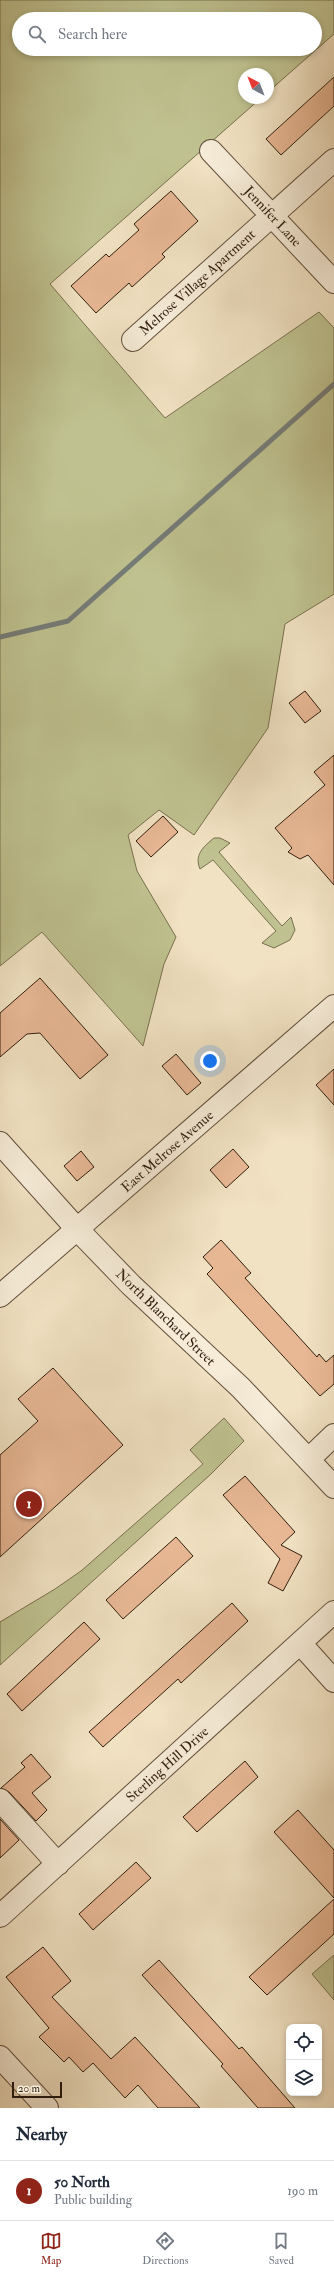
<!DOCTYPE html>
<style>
:root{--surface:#fff;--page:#f2f2f3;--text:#1f2937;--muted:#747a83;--line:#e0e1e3;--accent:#8f2418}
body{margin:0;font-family:"IM FELL Double Pica",serif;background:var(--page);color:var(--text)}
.controls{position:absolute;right:12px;bottom:12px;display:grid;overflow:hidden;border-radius:8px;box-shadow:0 2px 6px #0003}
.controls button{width:36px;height:36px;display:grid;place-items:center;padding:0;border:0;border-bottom:1px solid var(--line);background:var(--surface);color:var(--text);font:20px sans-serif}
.compass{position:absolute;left:238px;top:68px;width:36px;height:36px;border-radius:50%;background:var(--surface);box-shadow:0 2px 6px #0003;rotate:318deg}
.scale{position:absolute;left:12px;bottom:10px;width:50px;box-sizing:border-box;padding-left:4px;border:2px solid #311e0e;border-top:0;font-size:11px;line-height:14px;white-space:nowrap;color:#311e0e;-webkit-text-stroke:3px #f6ecd8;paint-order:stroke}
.you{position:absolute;left:210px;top:1061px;width:14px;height:14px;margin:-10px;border:3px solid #fff;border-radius:50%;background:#1a73e8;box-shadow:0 0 0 6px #1a73e833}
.badge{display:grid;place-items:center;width:26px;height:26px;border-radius:50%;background:var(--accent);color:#fff;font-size:13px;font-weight:700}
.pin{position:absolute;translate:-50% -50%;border:2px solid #fff;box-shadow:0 1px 4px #0006}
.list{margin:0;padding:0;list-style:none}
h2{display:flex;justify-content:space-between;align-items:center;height:52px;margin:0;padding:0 16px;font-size:17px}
h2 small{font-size:13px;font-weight:400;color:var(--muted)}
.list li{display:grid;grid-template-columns:26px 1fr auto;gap:12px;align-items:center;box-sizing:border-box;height:60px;padding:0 16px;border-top:1px solid var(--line)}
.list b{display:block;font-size:15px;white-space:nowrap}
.list p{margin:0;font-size:13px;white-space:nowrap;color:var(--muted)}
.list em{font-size:13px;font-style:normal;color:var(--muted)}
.icon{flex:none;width:22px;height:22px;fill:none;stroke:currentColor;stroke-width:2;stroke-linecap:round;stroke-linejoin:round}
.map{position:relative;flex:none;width:334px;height:2108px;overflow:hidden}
.search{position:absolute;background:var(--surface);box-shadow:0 2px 6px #0003;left:12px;right:12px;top:12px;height:44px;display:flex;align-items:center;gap:10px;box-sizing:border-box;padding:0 14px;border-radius:22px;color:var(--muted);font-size:15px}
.sheet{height:112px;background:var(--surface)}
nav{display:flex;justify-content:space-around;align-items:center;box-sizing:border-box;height:56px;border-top:1px solid var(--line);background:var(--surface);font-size:11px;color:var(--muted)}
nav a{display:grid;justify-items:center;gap:2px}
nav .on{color:var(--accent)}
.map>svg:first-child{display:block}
.green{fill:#bfc290;stroke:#78704f;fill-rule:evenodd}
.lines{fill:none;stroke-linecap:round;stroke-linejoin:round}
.stream{stroke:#747c78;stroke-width:5}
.building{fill:#e8b895;stroke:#311e0e}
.minor-casing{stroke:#614f3b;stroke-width:24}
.minor{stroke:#f6ecd8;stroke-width:22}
.labels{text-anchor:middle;stroke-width:3.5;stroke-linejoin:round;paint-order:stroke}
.street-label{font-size:14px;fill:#311e0e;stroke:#f6ecd8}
</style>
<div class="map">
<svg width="334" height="2108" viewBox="0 0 334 2108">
<rect width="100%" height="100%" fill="#f1e2c3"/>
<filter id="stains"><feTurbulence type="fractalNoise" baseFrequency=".005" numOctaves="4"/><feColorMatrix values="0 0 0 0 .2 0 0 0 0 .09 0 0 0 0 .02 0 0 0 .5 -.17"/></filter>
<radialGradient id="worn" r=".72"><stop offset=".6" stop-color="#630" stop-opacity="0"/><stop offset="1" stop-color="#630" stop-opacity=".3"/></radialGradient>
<path class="green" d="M0,0H334V34L268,92V74H244V98H261L50,284L165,418L319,312L334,328V594L285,624L268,728L194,835L159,810L128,835L137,871L176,937L164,964L143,1046L42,932L0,966ZM19,19H315V49H19Z
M214,838H220L230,843L219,852L282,926L291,917L295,930L290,940L274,948L262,943L276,931L213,860L200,869C194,855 203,847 214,838Z
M224,1418L244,1441L211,1474L0,1665V1622L55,1589L81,1571L203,1464L190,1450Z
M334,1955V2000L312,1974Z"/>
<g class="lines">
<path class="stream" d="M0,637L68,621L334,384"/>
</g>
<path class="building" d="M334,77V106L281,155L266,139Z
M171,191L198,221L162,254L165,257L132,287L129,283L96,313L71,286L106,254L109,257L139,230L134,224Z
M305,691L321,711L305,723L289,703Z
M334,755V885L308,855L300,859L288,852L292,848L275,828L325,785L314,772Z
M163,816L178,832L151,857L136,841Z
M40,978L108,1055L80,1079L40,1033L27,1034L0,1057V1013Z
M176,1054L201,1083L187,1095L162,1066Z
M334,1069V1105L316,1085Z
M233,1149L249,1167L226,1188L210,1170Z
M81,1151L94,1167L77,1181L64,1166Z
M221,1240L251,1273L245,1278L317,1357L319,1354L326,1362L334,1355V1384L320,1396L207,1274L213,1268L203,1257Z
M53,1368L123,1445L0,1557V1455L38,1421L18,1399Z
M245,1476L295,1532L281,1545L302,1556L283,1591L268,1583L280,1559L223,1495Z
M176,1537L193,1556L123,1619L106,1600Z
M232,1603L248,1621L181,1683L178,1679L103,1747L89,1732Z
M84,1622L100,1639L22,1711L7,1694Z
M31,1754L51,1777L32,1793L47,1810L36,1821L9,1792L1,1788L25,1767L21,1763Z
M245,1761L258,1777L197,1832L183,1817Z
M298,1810L334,1850V1898L274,1832Z
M0,1819L19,1840L0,1858Z
M136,1862L151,1878L93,1930L79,1914Z
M334,1899V1934L267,1995L249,1977Z
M43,1947L71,1981L52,1997L111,2059L135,2037L200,2108H158L138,2085L125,2098L93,2063L83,2072L69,2057L64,2062L39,2037L49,2028L6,1977Z
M159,1960L239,2049L242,2047L295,2108H258L221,2066L223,2064L142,1975Z"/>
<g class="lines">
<defs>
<path id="minor" d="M211,151L334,282
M133,340L334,160
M0,1143L77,1229L131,1285L241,1388L334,1487
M0,1296L334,1006
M309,1459L334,1435
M300,1643L334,1681
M0,1800L58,1864
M0,1916L334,1612
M0,2057L47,2108"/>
</defs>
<use href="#minor" class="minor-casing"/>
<use href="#minor" class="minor"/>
</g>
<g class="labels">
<g class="street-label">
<text transform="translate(273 216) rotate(47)" y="5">Jennifer Lane</text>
<text transform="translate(197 282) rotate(-42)" y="5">Melrose Village Apartment</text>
<text transform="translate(167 1151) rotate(-41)" y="5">East Melrose Avenue</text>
<text transform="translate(166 1317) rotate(44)" y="5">North Blanchard Street</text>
<text transform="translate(167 1764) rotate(-42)" y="5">Sterling Hill Drive</text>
</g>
</g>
<rect width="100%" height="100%" filter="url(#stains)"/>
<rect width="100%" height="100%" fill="url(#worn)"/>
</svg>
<div class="controls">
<button><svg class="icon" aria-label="locate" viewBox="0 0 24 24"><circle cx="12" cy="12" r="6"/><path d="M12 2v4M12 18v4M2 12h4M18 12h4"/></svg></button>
<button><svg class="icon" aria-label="layers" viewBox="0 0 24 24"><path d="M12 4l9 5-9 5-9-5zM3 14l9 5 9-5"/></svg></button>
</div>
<svg class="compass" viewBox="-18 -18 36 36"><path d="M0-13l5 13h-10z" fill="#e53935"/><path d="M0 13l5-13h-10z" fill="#747a83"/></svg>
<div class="scale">20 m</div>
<div class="you"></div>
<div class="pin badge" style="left:29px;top:1504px">1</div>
<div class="search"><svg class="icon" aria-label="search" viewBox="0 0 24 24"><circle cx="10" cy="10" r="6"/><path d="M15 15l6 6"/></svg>Search here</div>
</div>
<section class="sheet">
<h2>Nearby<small></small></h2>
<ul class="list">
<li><span class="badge">1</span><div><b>50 North</b><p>Public building</p></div><em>190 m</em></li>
</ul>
</section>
<nav>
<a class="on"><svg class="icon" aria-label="map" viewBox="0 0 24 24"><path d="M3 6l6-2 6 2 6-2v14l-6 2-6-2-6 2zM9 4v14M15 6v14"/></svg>Map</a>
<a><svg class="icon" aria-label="directions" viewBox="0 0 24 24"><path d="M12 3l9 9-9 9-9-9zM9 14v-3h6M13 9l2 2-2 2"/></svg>Directions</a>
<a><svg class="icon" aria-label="saved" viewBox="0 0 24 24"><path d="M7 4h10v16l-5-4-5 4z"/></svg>Saved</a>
</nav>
